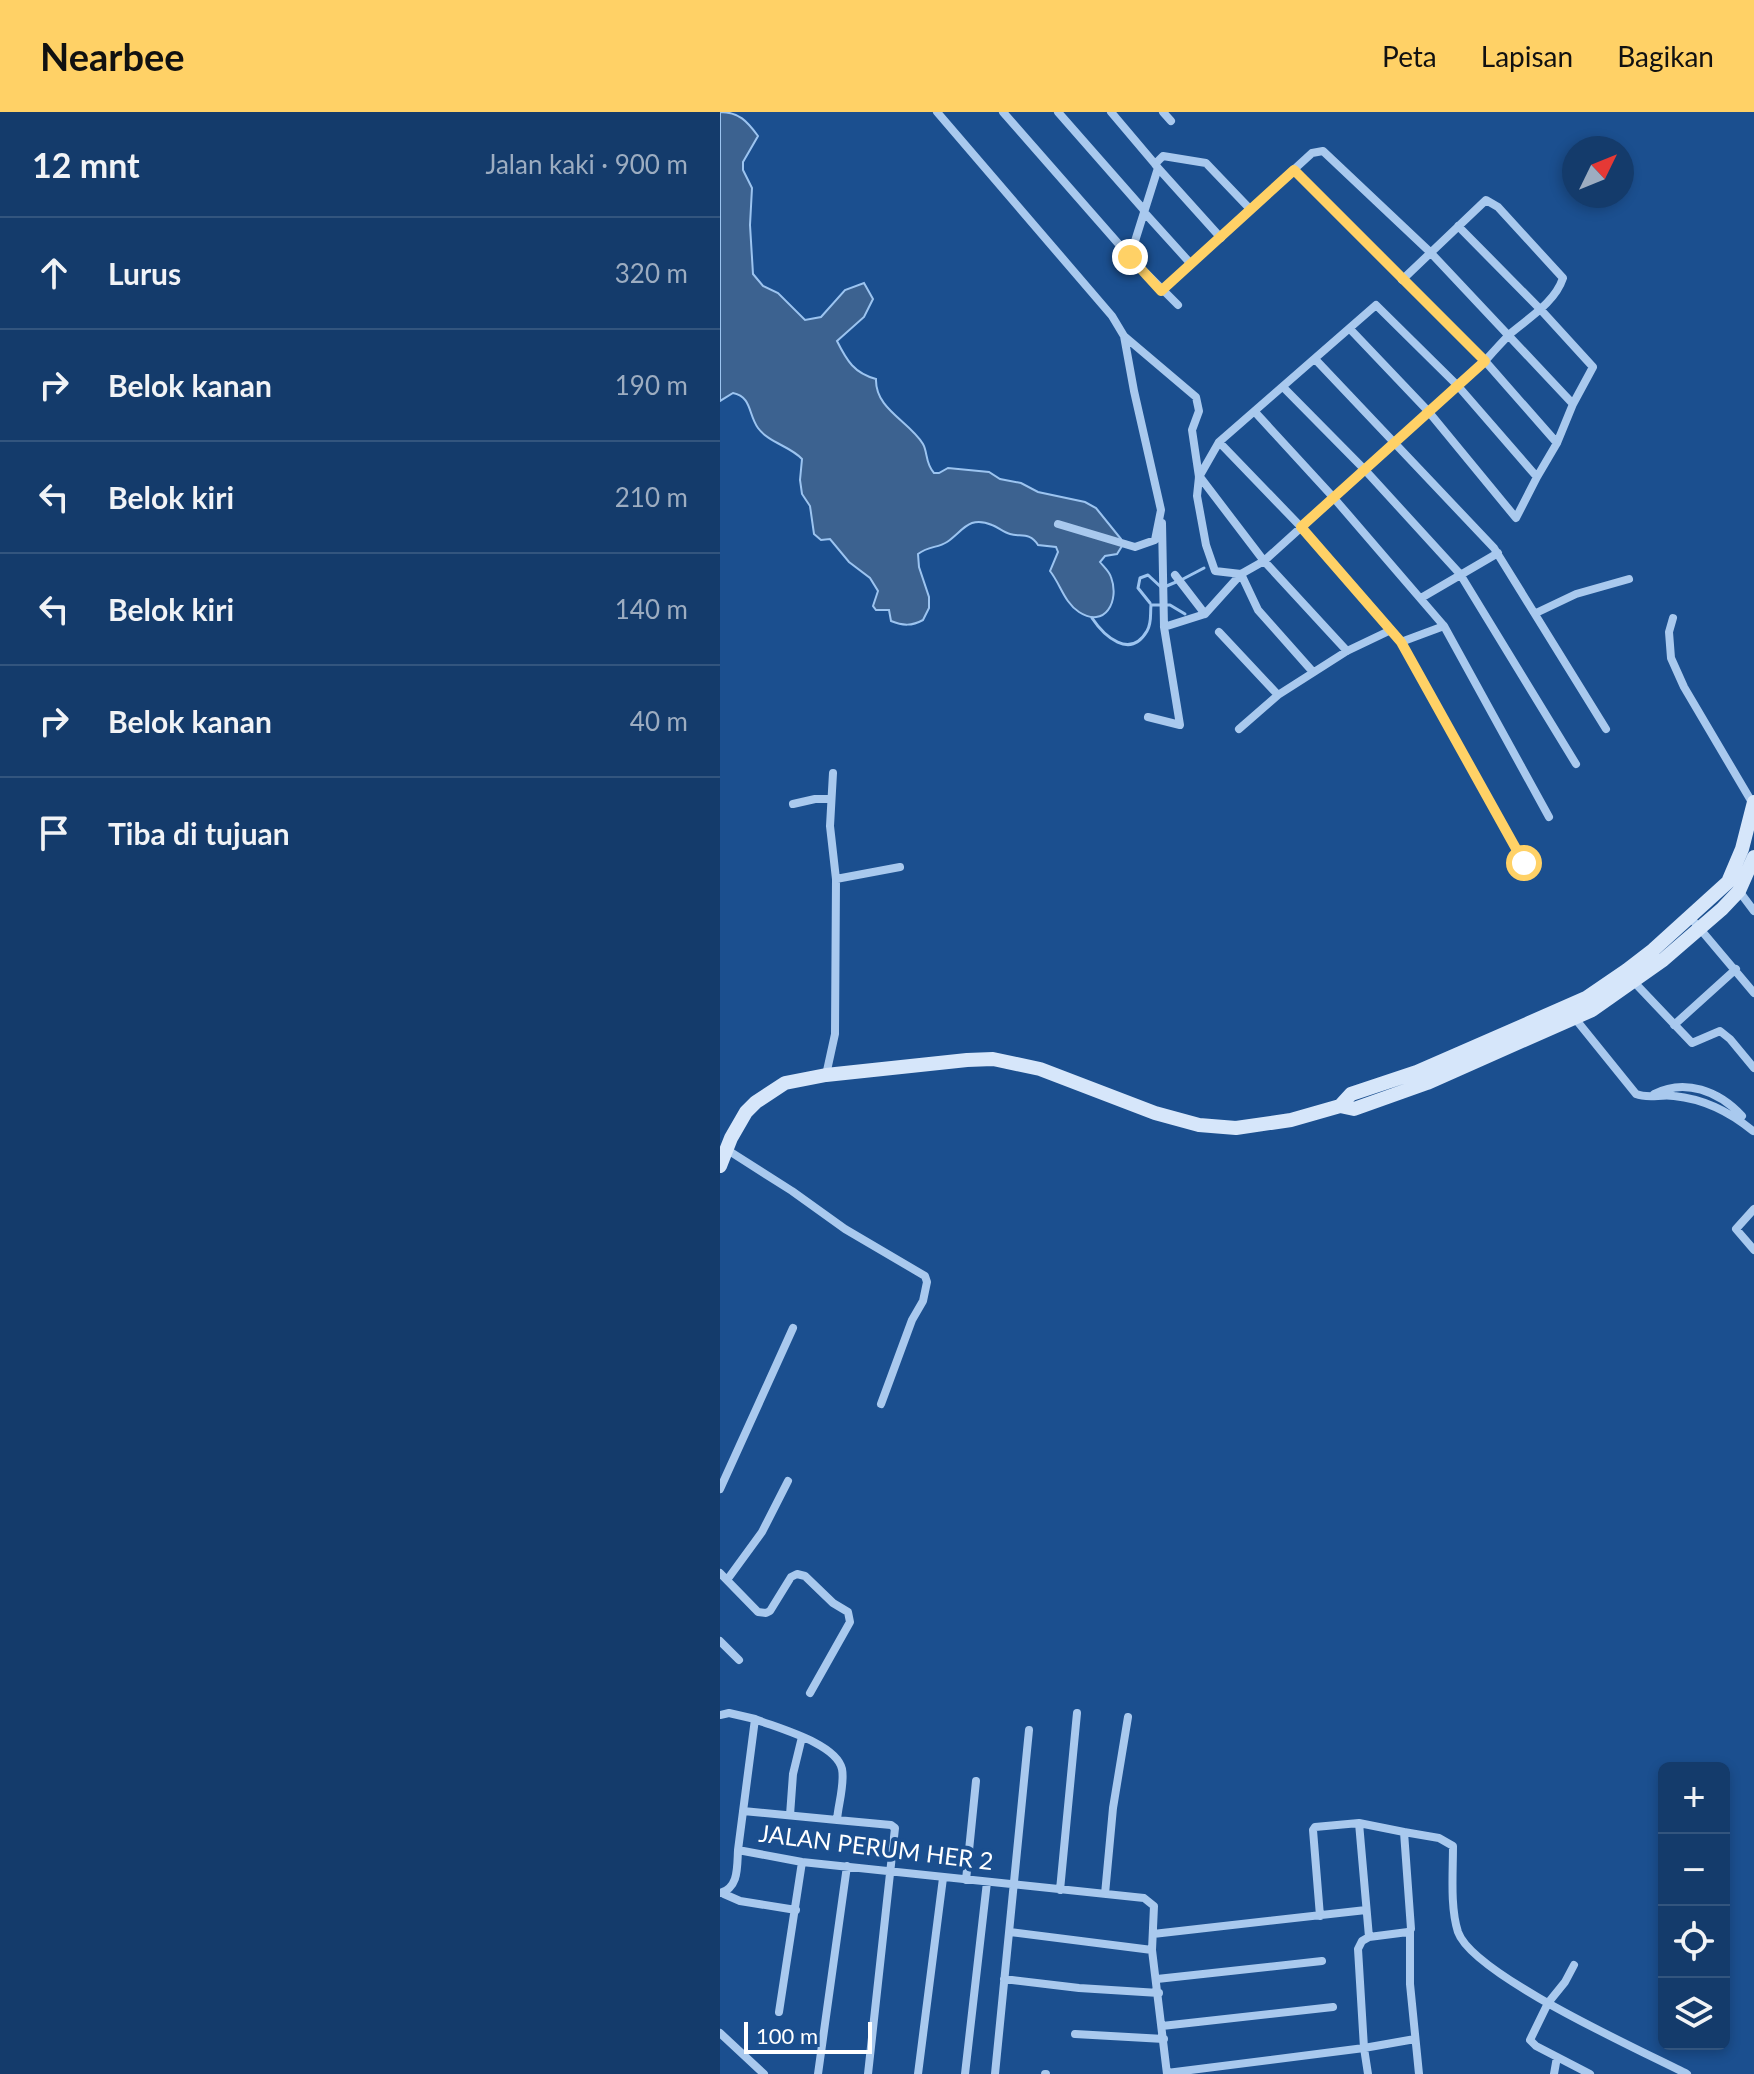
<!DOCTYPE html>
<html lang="id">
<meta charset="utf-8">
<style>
:root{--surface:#143b6b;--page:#214673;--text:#f1f3f6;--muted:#9dadc1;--line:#33557e;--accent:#ffd166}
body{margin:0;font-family:Lato,sans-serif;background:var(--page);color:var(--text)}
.controls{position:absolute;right:24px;bottom:24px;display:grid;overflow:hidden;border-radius:12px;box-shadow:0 4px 12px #0003}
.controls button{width:72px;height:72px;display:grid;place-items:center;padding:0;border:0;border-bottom:2px solid var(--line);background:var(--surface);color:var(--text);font:40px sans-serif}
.compass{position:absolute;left:842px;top:24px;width:72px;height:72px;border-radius:50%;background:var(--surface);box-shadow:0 4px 12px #0003;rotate:47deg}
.scale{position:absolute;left:24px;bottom:20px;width:128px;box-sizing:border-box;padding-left:8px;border:4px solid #fff;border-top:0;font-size:22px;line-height:28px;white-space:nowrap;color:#fff;-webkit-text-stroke:6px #1b4f8f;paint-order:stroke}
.stop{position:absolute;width:24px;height:24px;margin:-18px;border:6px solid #ffd166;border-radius:50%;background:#fff}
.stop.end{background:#ffd166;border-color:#fff;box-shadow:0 2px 8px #0008}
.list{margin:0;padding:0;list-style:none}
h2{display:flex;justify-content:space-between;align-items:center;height:104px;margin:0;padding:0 32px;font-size:34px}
h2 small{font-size:26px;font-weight:400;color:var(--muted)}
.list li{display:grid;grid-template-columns:52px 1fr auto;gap:24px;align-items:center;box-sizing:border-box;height:112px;padding:0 32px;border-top:2px solid var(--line)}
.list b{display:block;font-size:30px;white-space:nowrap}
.list em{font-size:26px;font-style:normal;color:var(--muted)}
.icon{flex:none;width:44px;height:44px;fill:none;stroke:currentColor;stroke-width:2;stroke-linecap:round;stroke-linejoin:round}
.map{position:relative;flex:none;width:1034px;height:1962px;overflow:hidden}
header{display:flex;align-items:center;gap:48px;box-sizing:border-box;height:112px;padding:0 40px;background:var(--accent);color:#111}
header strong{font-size:38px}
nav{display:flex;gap:44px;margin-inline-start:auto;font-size:28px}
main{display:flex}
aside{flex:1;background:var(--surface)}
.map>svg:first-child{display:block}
.water{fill:#3c6290;stroke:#9cc4f0;stroke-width:2}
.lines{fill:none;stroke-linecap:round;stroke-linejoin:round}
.stream{stroke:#9cc4f0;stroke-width:3}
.street{stroke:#a9c9ee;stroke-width:8}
.secondary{stroke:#d6e6fa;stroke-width:14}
.route{stroke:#ffd166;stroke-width:10}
.labels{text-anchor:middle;stroke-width:8;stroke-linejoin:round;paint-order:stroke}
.street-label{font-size:24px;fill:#fff;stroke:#1b4f8f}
</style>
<header>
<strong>Nearbee</strong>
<nav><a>Peta</a><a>Lapisan</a><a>Bagikan</a></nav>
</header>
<main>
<aside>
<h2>12 mnt<small>Jalan kaki · 900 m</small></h2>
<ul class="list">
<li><svg class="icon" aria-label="ahead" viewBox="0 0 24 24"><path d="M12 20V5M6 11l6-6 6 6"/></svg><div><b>Lurus</b></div><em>320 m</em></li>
<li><svg class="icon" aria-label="right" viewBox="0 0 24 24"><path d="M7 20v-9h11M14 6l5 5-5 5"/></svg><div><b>Belok kanan</b></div><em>190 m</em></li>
<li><svg class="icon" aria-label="left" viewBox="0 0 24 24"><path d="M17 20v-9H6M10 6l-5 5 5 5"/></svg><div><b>Belok kiri</b></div><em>210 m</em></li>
<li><svg class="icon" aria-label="left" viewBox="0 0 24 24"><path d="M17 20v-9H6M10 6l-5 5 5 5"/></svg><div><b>Belok kiri</b></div><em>140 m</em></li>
<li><svg class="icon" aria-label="right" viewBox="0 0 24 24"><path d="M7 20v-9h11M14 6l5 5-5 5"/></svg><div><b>Belok kanan</b></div><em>40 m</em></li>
<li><svg class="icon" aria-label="arrive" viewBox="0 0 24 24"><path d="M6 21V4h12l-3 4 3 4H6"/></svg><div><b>Tiba di tujuan</b></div></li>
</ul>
</aside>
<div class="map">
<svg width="1034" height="1962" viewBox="0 0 1034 1962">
<rect width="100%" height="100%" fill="#1b4f8f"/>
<path class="water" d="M0,0C19,0 27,9 38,24L23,50V58L32,76L30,113L33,162L43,174L58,181L85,208L101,205L125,178L144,171L153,187L144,205L117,229C127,249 134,261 156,267C155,297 189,309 203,332C208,341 205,351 214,361H219L228,356L269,360L280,367L301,371L318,380L365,390L376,396L401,427L402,434L397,442L385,444L380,450C384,455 389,459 391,465C400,489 385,517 359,500C344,490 341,473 330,459L338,440L336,435L318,433C310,420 301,425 290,422C283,420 278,415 272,413C249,403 243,419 227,430C218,436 208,434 198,442L199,455L209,485V496L203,508C192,514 183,514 171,509L169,498H156L153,494L158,479L150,466L129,450L110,427L101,428L94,422L90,394L82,382L80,368L82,347C70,334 49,331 38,316C28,302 32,285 13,281L0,289Z"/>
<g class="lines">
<path class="stream" d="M463,467L484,456
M430,491L418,476L420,466L428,463L442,476L456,470
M372,506C384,524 410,548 427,519C432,511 430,502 431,493H450L465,502"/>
<path class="street" d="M217,0L392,204L404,224L414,279L441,398L435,428L415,435L338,412
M283,0L410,145L458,193
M338,0L424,98
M391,0L435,52
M443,0L451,9
M438,56L501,126
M574,58L765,249L837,331
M424,100L471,152
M738,114L821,198L873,255L853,292
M410,145L438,56L435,52L443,44L486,51L530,97
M441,179L592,41L603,39L710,140L853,292L837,331L817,365L738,274L656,193L499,330L479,365
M630,217L708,299L796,406L817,365
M404,224L476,285L479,299L472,318L479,365L477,384L486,433L495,459L521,462L538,498L593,560
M595,247L774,436L886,617
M563,275L645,358L740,462L856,652
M535,300L613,385L724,514L829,705
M499,330L581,415L681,530L804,751
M480,365L544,449L627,539
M455,463L485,502
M701,486L778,441
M816,501L856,482L909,467
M953,506L949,520L951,546L964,575L1033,692
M444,515L485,502L521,462L544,449L765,249C773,240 782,230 791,221C810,205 835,190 843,166L778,95L766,88L682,168
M499,520L558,583L627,539L671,518
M681,530L724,514
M428,605L460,613L444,515L442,411
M519,617L558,583
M73,692L95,687H111
M116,767L180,755
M1019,779L1034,799
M970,805L1034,881
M914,870L972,931L1000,919L1010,927L1034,956
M853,904L916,982C928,987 941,982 954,984C984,987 1010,1000 1033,1019
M954,913L1016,857
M106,963L115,922L116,767L110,714L113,661
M934,982C965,966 999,979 1022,1004
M6,1037L72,1079L125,1117L205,1164L207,1170L203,1189L192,1208L161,1292
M1034,1097L1016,1117L1034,1138
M0,1377L73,1216
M0,1461L38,1500L46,1501L50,1499L71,1465L77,1462L85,1464L113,1491L128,1500L130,1510L90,1581
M7,1468L42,1420L68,1369
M0,1529L19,1548
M0,1603L9,1601L35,1607
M23,1699L117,1708
M70,1703L73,1662L82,1625
M639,1711L649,1825L642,1829L638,1837L644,1936L695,1927
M684,1720L719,1726L733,1734C733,1761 730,1795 738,1820C753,1863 922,1939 967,1962
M18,1738L35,1607C57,1616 116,1631 122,1657C125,1672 118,1693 117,1708L171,1713L175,1716L148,1962
M246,1768L256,1669
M340,1778L357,1601
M0,1781C19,1776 17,1755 18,1738L82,1750L424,1786L434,1794L432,1838L447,1962
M4,1782L20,1789L76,1798
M385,1782L393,1696L408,1605
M600,1804L593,1718L595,1715L639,1711L684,1720L691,1817L688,1820L649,1825
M690,1819V1872L699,1962
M290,1820L432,1838
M433,1822L646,1798
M854,1853L845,1870L828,1891L810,1928L816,1934L870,1962
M284,1867L359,1876L439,1881
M437,1867L602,1849
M59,1900L82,1750
M442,1914L613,1895
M0,1921L44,1962
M355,1922L444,1927
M447,1961L644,1936L648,1962
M98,1962L127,1754
M198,1962L223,1766
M245,1962L267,1770
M275,1962L309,1618
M325,1962H326
M834,1962L837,1945"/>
<path class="secondary" d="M620,994L631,982L697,960L866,886L907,858L933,838L1008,770L1022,737L1034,690
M0,1054L11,1026L26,1000L36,990L65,971L106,963L247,948L273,947L320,957L435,1001L479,1013L516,1016L571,1008L620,994L634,997L707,971L872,898L943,848L1002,797L1019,779L1034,745"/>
</g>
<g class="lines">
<path class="route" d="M410,145L441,179L574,58L765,249L581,415L681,530L804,751"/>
</g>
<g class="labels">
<g class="street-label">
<text transform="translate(156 1736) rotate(7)" y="8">JALAN PERUM HER 2</text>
</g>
</g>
</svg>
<div class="controls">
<button>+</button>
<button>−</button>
<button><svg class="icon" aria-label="locate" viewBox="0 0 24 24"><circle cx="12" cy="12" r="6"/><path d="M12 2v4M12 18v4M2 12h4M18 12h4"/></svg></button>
<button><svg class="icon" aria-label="layers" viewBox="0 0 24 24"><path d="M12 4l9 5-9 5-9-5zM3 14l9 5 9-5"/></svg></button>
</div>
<svg class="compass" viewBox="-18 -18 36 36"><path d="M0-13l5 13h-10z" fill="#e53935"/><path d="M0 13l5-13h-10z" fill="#9dadc1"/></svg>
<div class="scale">100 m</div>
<div class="stop" style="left:804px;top:751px"></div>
<div class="stop end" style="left:410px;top:145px"></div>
</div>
</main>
